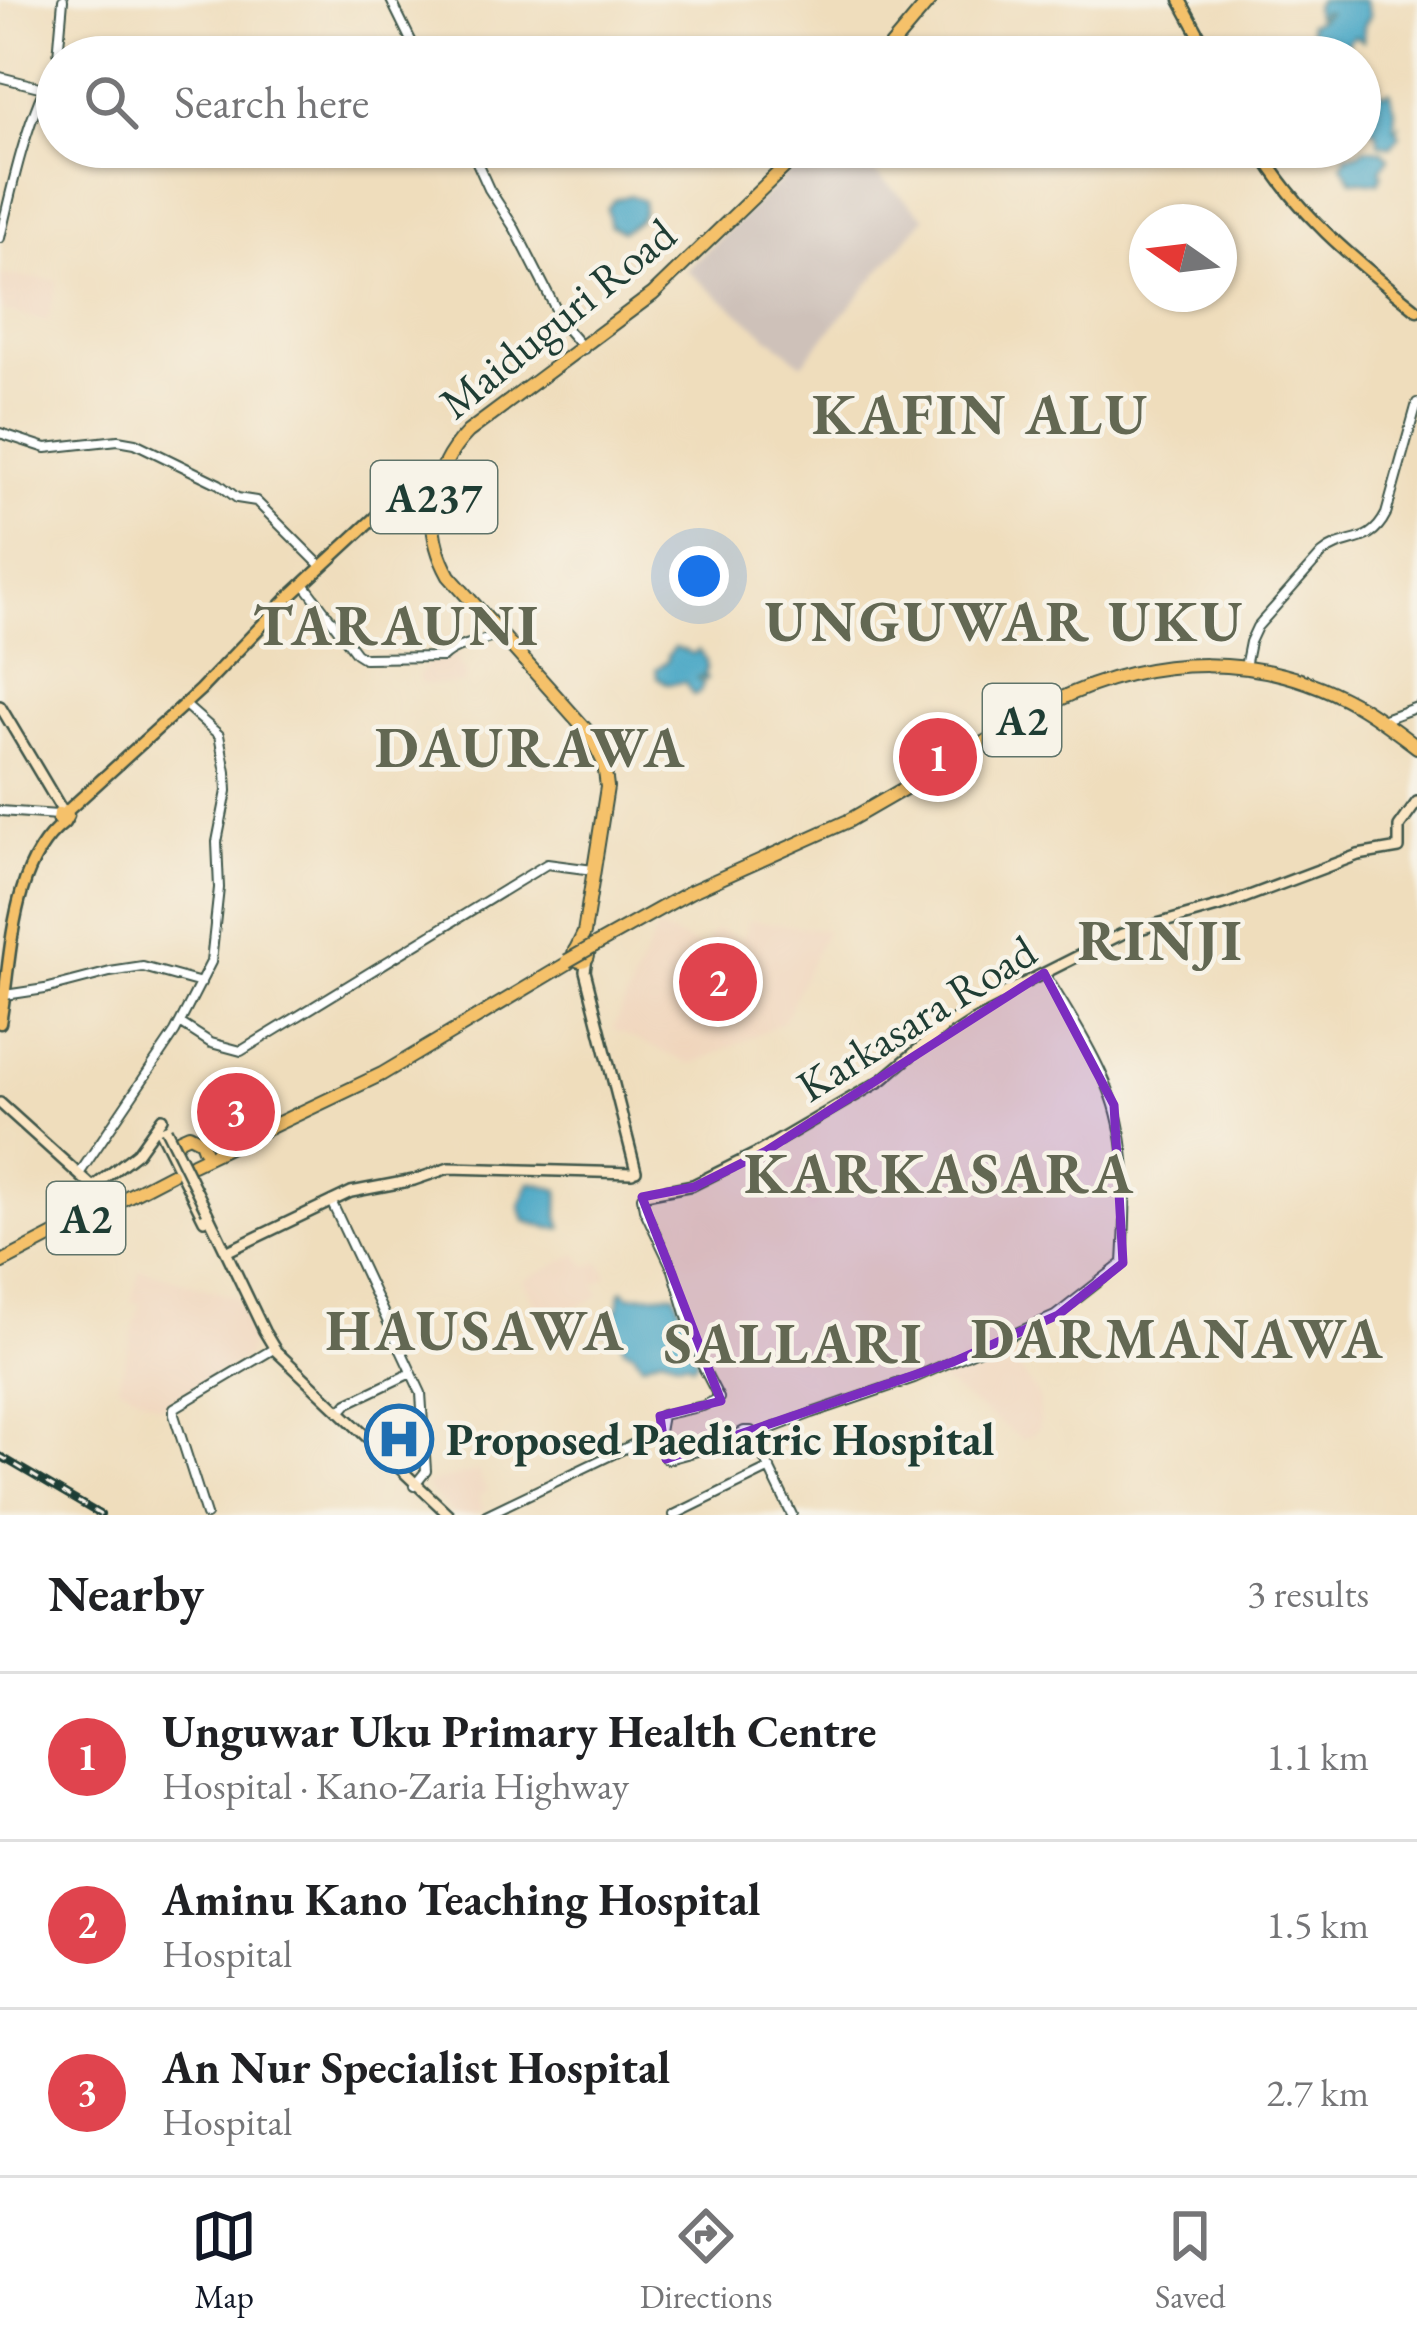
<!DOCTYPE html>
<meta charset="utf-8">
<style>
:root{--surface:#fff;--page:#f2f2f2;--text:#202124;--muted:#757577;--line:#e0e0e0;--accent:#111827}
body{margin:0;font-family:"EB Garamond",serif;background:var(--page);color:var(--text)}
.compass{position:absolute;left:1129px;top:204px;width:108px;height:108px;border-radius:50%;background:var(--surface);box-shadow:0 3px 9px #0004;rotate:284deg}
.you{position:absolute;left:699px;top:576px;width:42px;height:42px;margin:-30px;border:9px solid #fff;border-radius:50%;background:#1a73e8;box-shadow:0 0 0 18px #1a73e833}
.badge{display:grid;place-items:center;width:78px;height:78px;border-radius:50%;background:var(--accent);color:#fff;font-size:39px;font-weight:700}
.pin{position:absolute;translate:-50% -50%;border:6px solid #fff;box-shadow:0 3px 12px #0006}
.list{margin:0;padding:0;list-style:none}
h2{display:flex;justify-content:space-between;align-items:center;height:156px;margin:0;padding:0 48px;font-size:51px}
h2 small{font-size:39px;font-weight:400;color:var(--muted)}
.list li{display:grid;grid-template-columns:78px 1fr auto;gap:36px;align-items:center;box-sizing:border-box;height:168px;padding:0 48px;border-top:3px solid var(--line)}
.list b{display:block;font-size:45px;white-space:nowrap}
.list p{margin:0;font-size:39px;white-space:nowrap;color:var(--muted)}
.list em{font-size:39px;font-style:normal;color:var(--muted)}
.icon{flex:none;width:66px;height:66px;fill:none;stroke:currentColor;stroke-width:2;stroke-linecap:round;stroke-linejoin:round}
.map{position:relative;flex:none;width:1417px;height:1515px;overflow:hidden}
.search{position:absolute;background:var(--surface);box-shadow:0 3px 9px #0004;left:36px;right:36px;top:36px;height:132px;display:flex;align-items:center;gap:30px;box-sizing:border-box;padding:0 42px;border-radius:66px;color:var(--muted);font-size:45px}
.sheet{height:660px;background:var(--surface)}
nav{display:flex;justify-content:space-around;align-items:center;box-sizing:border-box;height:168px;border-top:3px solid var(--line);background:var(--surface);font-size:33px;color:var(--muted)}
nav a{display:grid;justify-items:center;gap:6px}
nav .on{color:var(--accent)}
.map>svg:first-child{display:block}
.built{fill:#f0d5bc}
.industrial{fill:#cec1b9}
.water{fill:#46a6c5;stroke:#32727c;stroke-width:3}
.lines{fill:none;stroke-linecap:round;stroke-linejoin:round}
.tertiary-casing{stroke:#3e5548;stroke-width:12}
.secondary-casing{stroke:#3e5548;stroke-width:14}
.primary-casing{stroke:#3e5548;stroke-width:15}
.trunk-casing{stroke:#3e5548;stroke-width:16}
.tertiary{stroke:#fff;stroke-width:8}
.secondary{stroke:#fbe6c4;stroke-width:9}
.primary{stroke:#f5c16b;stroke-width:10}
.trunk{stroke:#f5c16b;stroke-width:12}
.rail-casing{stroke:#1f3d34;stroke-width:8}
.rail{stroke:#f7f3e8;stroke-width:3;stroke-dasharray:9;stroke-linecap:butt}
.secondary-bridge-casing{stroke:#3e5548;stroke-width:14;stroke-linecap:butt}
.trunk-bridge-casing{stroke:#3e5548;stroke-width:16;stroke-linecap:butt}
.secondary-bridge{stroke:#fbe6c4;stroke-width:9}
.trunk-bridge{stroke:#f5c16b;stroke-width:12}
.marked{fill:#7b2cbf;fill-opacity:0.2;stroke:#7b2cbf;stroke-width:9;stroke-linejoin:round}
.labels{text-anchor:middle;stroke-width:9;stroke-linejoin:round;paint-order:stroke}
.shield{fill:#f7f3e8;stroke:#60746a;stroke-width:3}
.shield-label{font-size:42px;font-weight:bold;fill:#1f3d34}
.street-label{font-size:45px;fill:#1f3d34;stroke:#f7f3e8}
.poi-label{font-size:45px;font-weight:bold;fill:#1f3d34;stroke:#f7f3e8;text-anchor:start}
.district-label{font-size:57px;font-weight:bold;letter-spacing:3px;fill:#636853;stroke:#f7f3e8}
</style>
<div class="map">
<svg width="1417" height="1515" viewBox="0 0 1417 1515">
<rect width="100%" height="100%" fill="#f7f3e8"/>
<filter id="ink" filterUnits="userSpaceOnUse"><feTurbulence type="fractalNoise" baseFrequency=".00833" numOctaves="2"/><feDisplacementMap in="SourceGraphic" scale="24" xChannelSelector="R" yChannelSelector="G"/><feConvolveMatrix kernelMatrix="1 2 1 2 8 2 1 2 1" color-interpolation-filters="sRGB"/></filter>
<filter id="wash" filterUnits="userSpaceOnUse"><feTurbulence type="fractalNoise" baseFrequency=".004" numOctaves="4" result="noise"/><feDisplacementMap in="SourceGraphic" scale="48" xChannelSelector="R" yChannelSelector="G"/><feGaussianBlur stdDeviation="2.7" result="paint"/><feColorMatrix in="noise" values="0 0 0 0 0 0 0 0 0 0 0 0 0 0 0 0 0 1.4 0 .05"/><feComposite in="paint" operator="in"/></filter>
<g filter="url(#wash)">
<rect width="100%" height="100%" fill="#efddbc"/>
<path class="built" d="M0,275L58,280L48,321L0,310Z
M458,650V663L466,674L464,682L460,684H422L418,677L428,660Z
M750,920L826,930L783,1022L695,1063H688L613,1029L657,928L704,948L711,933L718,929L741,939Z
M820,1156L839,1190L810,1210L788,1175Z
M577,1254L586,1267L600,1262L608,1276L594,1285L600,1295L545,1323L523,1280Z
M140,1269L237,1298L253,1335L246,1358L164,1405L159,1406L119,1386L118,1384L140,1304L131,1301Z
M1012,1338L1018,1367L1039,1398V1429L1030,1436L1022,1439L931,1374Z
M478,1471L487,1491L479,1495L484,1510L471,1515H455L429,1490L427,1484Z"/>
<path class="industrial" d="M816,147H846L925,217L802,364L686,270Z"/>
<path class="water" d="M1319,0H1365L1370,16L1364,26L1363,41L1355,36L1349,40L1345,51L1349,57H1324L1322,44L1311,33L1309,24L1319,20L1327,13L1321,12L1319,16L1316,17L1314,7Z
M1360,71L1367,81L1379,82L1378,89L1383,94L1389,91L1395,109L1394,127L1398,125L1397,130L1400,135L1391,146L1379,143L1376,131L1368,126L1360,132Z
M1365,148L1382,150L1389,158L1380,170L1382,174L1378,183L1352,180L1342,165L1347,155L1359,153Z
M630,195L643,201C646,218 636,224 622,231L610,225L607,209L614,200Z
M675,647L693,654L698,650C705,656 710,666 704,674L707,678L704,681L701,676L697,678L703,685L699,693L693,695L685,682L668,684L657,677L656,669L668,661V655Z
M529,1183H536L559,1190L558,1217L562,1228H550L525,1221L520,1206Z
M624,1290L629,1296L675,1293L682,1314L686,1317L685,1338L693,1344L692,1352L698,1360L692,1365L687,1361L680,1362L662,1356L642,1364L634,1352L624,1348L619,1334L603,1332C600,1319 605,1314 618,1310L621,1292Z"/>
</g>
<g filter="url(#ink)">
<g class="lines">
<defs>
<path id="tertiary" d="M391,0L419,57
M58,57L63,0
M0,77L43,88
M470,147L489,189L515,229L565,327L584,349
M0,238C14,177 27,117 57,63
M0,433L46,448L118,440L135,443L219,484L237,498L256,501L322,567
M304,584L356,653L364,658L443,657C457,643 481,644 499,634
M1245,667L1250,642L1257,627L1322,554C1346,534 1369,548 1386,514L1417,403
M1379,721L1417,707
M0,811L58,815
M5,995L45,989L110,972L143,967L201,983
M180,1023L211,1043L241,1051L547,864L593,870
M79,1174L175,1032L211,962L219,888L217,842L227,791L226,772L219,735L185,705
M331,1201L421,1393L426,1471L414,1486
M340,1412L348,1403L411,1373
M656,1434L665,1458L668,1459L716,1446L744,1431H751L792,1515
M754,1435L812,1413L914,1378L1055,1316L1123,1263C1126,1211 1129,1155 1114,1105C1101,1063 1067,1010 1044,973
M206,1515L174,1415V1408L275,1348
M486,1515L659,1432L662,1415L703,1406L719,1398L701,1363L673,1270L644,1209L642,1197
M674,1515L770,1468"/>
<path id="secondary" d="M0,706L63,812
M587,958L585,971L636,1171
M0,1103L105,1198L112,1201
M157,1125L204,1220
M93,1187L137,1153L162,1118
M645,1194L693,1185L757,1153L882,1080L947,1025L967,1012L1122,934L1228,904L1358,855L1399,848V827L1417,802
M207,1212L264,1331L276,1351L449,1515
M226,1252L351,1192L414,1180L449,1168L632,1173"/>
<path id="primary" d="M1180,0L1211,57
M1258,147C1298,216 1356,261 1417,310
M59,813L68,816L64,823L58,820Z
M65,813L200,690L287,599L411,484L423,477L441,481
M0,1023C12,960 9,865 64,823"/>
<path id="trunk" d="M882,57L930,0
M595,945L690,892L848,821L1056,701C1152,654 1262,651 1357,705C1378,717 1397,732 1417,747
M574 954a7 7 0 1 1 14 0a7 7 0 1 1-14 0Z
M576,949L584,933L607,787L604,763L589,733L449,576C422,528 429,472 468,432L653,294L805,147
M174,1147L180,1139L189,1135L201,1141L204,1149
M193,1164L382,1074L568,963
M0,1263L171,1174"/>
</defs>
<use href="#tertiary" class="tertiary-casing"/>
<use href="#secondary" class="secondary-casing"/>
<use href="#primary" class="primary-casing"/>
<use href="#trunk" class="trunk-casing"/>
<use href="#tertiary" class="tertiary"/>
<use href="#secondary" class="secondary"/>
<use href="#primary" class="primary"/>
<use href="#trunk" class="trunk"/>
<defs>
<path id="rail" d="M0,1456L101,1515"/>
</defs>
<use href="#rail" class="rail-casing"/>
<use href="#rail" class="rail"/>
<defs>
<path id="secondary-bridge" d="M166,1129L207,1212"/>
<path id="trunk-bridge" d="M567,961L595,945"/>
</defs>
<use href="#secondary-bridge" class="secondary-bridge-casing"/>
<use href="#trunk-bridge" class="trunk-bridge-casing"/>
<use href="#secondary-bridge" class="secondary-bridge"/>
<use href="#trunk-bridge" class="trunk-bridge"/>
</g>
</g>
<path class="marked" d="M1044,973L1114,1105L1123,1263L1058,1315L953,1362L666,1459L660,1416L721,1401L642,1197L694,1187L766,1151Z"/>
<defs>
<symbol id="hospital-ring" viewBox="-11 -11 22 22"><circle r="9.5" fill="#f7f3e8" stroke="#1f6fb2" stroke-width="1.5"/><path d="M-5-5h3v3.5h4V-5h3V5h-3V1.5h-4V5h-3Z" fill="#1f6fb2"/></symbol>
</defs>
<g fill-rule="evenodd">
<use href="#hospital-ring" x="361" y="1401" width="76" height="76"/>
</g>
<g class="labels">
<g class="shield">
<rect x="371" y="461" width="126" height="72" rx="9"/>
<rect x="983" y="684" width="78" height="72" rx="9"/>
<rect x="47" y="1182" width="78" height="72" rx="9"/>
</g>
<g class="shield-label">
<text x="434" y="512">A237</text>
<text x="1022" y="735">A2</text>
<text x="86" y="1233">A2</text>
</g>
<g class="street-label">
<text transform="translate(557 318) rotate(-39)" y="16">Maiduguri Road</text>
<text transform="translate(916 1018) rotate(-32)" y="16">Karkasara Road</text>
</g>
<g class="poi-label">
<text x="446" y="1455">Proposed Paediatric Hospital</text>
</g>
<g class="district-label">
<text x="981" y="434">KAFIN ALU</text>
<text x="1005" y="641">UNGUWAR UKU</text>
<text x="397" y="645">TARAUNI</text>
<text x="531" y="767">DAURAWA</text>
<text x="1161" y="960">RINJI</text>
<text x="940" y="1193">KARKASARA</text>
<text x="476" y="1350">HAUSAWA</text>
<text x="1178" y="1358">DARMANAWA</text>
<text x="794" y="1363">SALLARI</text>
</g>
</g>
</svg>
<svg class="compass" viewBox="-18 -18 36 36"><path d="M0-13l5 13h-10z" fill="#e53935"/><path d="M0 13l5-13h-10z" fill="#757577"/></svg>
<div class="you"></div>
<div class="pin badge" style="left:938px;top:757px;background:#e0444e">1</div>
<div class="pin badge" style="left:718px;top:982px;background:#e0444e">2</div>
<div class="pin badge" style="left:236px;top:1112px;background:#e0444e">3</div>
<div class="search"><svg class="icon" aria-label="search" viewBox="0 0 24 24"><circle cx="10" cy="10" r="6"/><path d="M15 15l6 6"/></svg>Search here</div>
</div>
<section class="sheet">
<h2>Nearby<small>3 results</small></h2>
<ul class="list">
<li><span class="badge" style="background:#e0444e">1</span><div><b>Unguwar Uku Primary Health Centre</b><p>Hospital · Kano-Zaria Highway</p></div><em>1.1 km</em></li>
<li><span class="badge" style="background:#e0444e">2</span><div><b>Aminu Kano Teaching Hospital</b><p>Hospital</p></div><em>1.5 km</em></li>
<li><span class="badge" style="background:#e0444e">3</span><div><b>An Nur Specialist Hospital</b><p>Hospital</p></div><em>2.7 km</em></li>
</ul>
</section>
<nav>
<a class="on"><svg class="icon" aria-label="map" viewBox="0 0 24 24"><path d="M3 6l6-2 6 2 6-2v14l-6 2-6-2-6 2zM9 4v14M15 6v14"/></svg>Map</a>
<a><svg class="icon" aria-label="directions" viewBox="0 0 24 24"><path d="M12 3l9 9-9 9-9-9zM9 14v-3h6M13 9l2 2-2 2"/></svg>Directions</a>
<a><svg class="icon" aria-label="saved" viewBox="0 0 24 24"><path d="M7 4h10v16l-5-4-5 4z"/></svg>Saved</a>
</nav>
